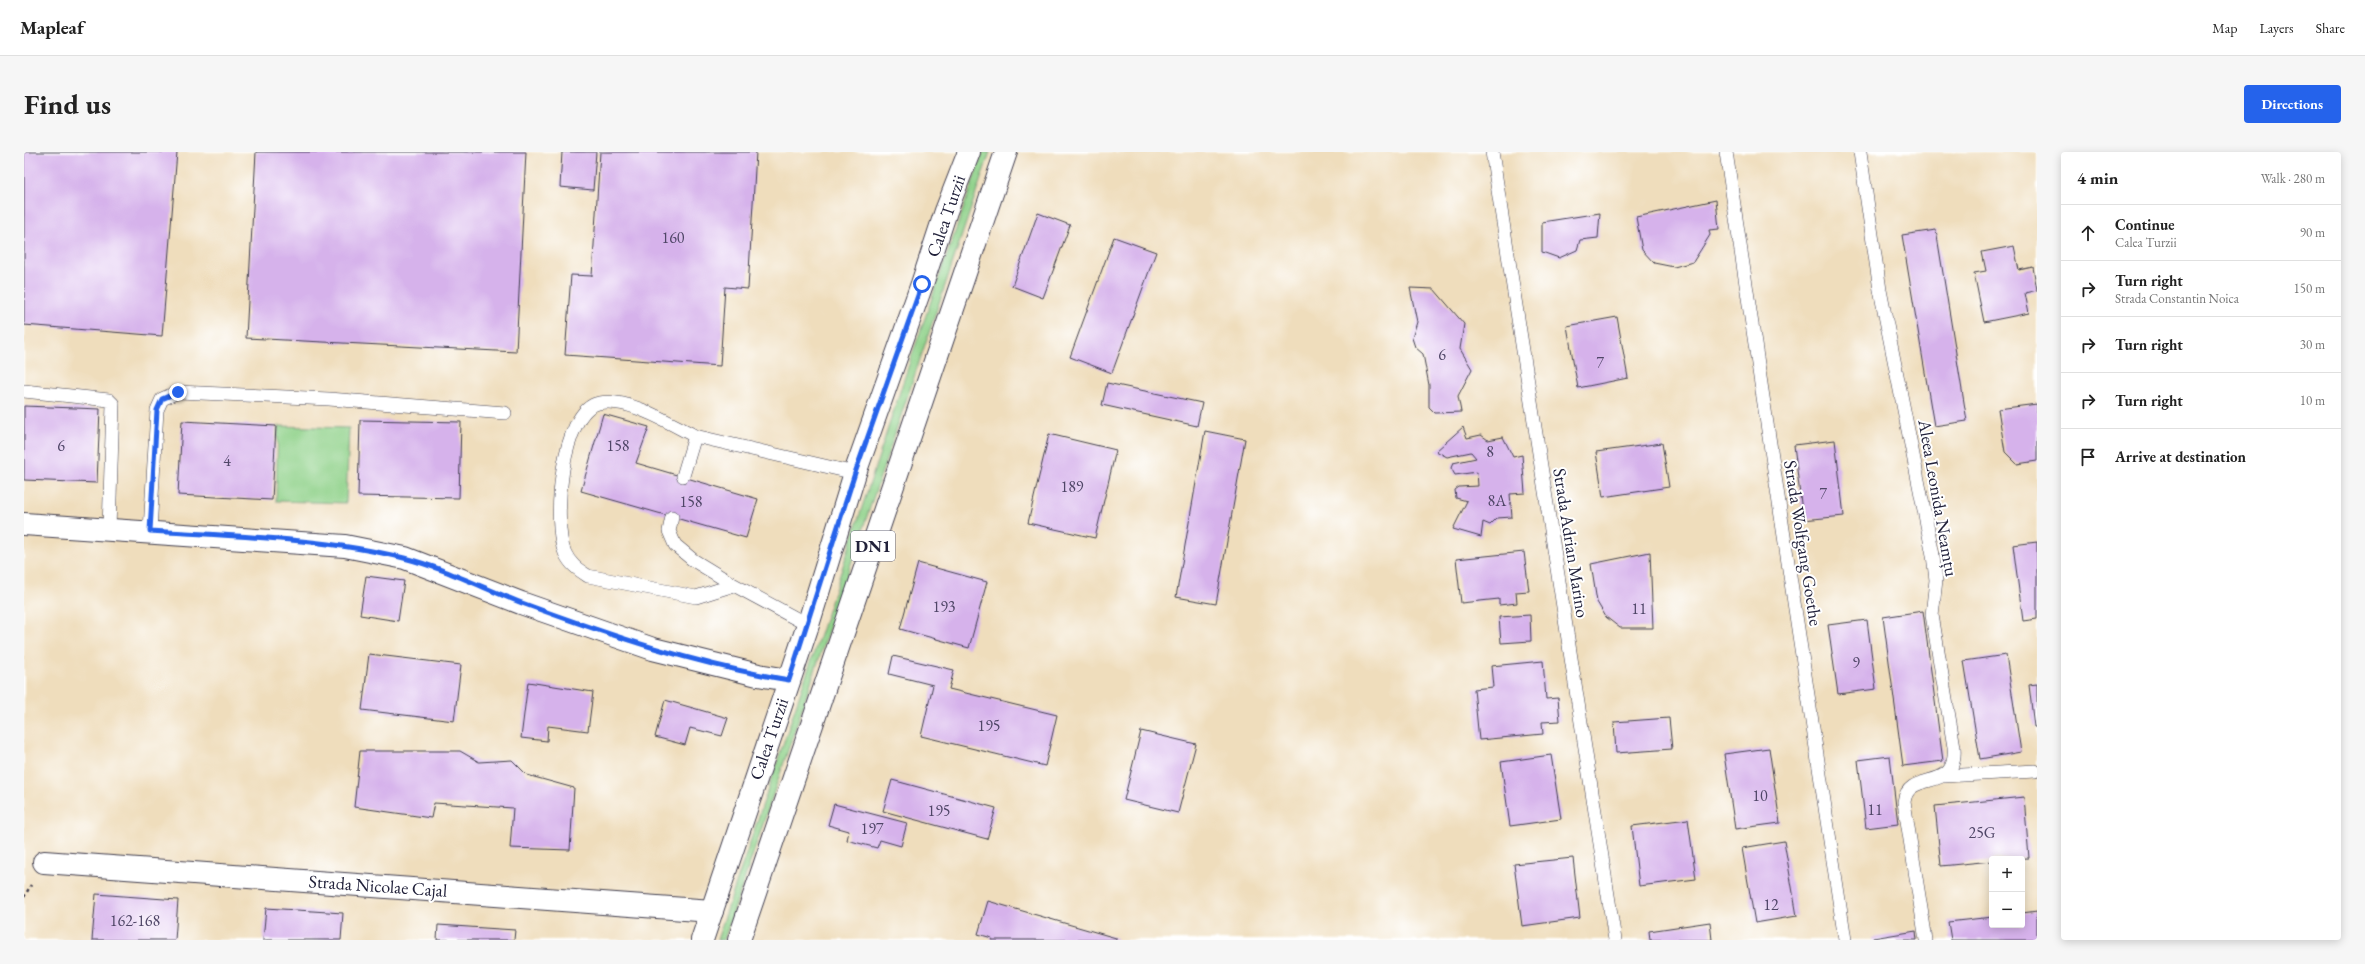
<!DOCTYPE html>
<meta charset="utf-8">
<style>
:root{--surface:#fff;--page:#f6f6f6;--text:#222;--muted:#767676;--line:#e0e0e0;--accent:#2563eb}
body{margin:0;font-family:"EB Garamond",serif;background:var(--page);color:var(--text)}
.controls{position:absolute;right:12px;bottom:12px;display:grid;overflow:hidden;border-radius:4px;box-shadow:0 2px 10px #0003}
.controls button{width:36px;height:36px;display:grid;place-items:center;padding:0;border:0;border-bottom:1px solid var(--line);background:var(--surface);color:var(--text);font:20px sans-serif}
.stop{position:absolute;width:12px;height:12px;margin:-9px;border:3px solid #2563eb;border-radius:50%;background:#fff}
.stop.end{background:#2563eb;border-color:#fff;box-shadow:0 1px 4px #0008}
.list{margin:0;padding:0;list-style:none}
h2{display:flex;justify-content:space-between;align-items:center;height:52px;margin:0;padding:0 16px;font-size:17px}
h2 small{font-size:13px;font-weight:400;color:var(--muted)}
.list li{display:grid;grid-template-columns:26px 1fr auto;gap:12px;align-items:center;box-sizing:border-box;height:56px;padding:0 16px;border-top:1px solid var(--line)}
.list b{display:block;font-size:15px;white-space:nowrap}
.list p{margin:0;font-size:13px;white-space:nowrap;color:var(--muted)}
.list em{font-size:13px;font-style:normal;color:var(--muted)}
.icon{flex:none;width:22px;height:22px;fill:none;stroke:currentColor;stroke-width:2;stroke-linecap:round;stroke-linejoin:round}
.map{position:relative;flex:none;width:2013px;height:788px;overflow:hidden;border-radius:4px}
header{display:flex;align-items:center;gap:24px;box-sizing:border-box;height:56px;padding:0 20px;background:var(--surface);border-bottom:1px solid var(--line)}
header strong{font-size:19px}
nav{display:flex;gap:22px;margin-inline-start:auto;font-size:14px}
.intro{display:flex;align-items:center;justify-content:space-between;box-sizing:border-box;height:96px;padding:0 24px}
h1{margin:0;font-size:28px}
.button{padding:10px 18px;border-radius:4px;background:var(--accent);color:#fff;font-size:14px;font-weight:700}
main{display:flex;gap:24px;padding:0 24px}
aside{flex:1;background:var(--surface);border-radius:4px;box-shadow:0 2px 10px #0003}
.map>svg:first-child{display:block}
.green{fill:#8fd189;stroke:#587a62}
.building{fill:#d6b2eb}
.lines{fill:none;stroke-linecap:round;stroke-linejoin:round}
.lane-casing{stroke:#413e4e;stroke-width:14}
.street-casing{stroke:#413e4e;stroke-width:24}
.primary-casing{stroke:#413e4e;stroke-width:24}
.path{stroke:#413e4e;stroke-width:2.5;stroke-dasharray:3 3;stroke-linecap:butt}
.lane{stroke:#fff;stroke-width:13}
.street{stroke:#fff;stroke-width:22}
.primary{stroke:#fff;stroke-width:22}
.route{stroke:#2563eb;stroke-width:5}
.labels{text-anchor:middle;stroke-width:4;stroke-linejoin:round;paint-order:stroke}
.number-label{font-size:16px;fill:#4f4667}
.shield{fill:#fff;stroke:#646476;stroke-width:1}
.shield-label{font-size:17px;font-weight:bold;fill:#22223b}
.street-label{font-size:18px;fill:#22223b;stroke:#fff}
</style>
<header>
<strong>Mapleaf</strong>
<nav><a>Map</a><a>Layers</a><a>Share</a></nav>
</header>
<div class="intro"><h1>Find us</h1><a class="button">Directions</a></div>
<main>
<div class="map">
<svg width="2013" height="788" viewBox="0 0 2013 788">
<rect width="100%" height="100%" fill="#fff"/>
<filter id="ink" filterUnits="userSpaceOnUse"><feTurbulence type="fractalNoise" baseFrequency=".025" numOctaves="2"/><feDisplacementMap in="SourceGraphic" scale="8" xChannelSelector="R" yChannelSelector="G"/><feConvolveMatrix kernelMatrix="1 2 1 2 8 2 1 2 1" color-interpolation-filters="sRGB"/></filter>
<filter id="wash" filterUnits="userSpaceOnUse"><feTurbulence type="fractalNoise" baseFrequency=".012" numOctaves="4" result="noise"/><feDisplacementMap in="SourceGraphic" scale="16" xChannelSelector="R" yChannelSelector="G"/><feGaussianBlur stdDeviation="0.9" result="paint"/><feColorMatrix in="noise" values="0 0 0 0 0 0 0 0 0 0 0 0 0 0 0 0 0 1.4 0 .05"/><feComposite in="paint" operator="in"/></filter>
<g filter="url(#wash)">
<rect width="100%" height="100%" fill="#efddbc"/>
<path class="green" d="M959,0H966L700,788H693L808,447L887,206Z
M254,274L325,276L322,351L252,349Z"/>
<g id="blocks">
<path class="building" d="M0,0H153L138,184L0,173Z
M232,0H502L492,200L222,186Z
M538,0H572L569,38L536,35Z
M576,0H732L724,137L701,135L696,214L541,203L547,123L568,124Z
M1692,48L1695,77L1685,78L1686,83L1669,110L1650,115L1630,111L1618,98L1612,65Z
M1014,61L1046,73L1019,146L988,134Z
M1576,61L1574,86L1556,88L1553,98L1535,106L1518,100V70Z
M1912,78L1943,269L1910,274L1878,83Z
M1090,85L1132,100L1088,221L1046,205Z
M1990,94L1995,118L2009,115L2013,138L2001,141L2005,161L1960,170L1950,121L1962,119L1958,100Z
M1386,136L1410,137L1440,172L1436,197L1448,217L1434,244L1437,260L1411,261L1405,255V233L1399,202L1391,195L1388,186L1393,170Z
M1593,165L1604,226L1554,236L1543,174Z
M1083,231L1178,251L1173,274L1078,253Z
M2013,252V309L1993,312L1981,300L1974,257Z
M0,254L76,257L73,331L0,328Z
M579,262L625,275L612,311L734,347L722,386L557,339Z
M336,268L437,270L435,346L334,344Z
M158,269L252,274L248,348L154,343Z
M1439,275L1443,286L1457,283L1464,288L1479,285L1489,305L1498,303L1501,341L1486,342L1488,365L1473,366L1466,373L1459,370L1457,385L1429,377L1443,349L1432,346L1431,338L1435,335L1454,334L1453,320L1431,323L1427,316L1429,311L1452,306L1447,300L1423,305L1412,299Z
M1181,279L1221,287L1192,452L1152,445Z
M1025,282L1092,298L1071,386L1004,371Z
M1811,288L1820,364L1779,368L1770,293Z
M1638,291L1645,335L1579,345L1572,300Z
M2013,390V467L1999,469L1989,393Z
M1500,400L1505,439L1492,440L1493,451L1475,453V447L1437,451L1432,407Z
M1626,400L1629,476H1596L1582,465L1573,450L1567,412Z
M894,411L963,430L945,496L876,477Z
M342,424L380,429L374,469L336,463Z
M1899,459L1919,609L1879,614L1859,465Z
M1506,463L1507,489L1477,491L1475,465Z
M1843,468L1852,537L1814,542L1804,473Z
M345,502L437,513L430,569L338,558Z
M1982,503L1997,600L1956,607L1940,509Z
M869,504L930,518L925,537L1033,563L1021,614L897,584L909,533L865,522Z
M1519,509L1522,547L1534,546L1536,569L1518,570L1519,582L1455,588L1450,537L1469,535L1467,514Z
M504,530L569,540L564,579L524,574L523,589L497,586Z
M2013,532V575H2010L2005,533Z
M641,548L704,566L698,584L666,576L661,593L631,585Z
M1645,566L1648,597L1592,601L1590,570Z
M1117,579L1172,592L1154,661L1100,648Z
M1745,596L1756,671L1711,677L1700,602Z
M336,599H436L455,610L488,608L503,623L550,636L546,698L486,696L489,656L410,651L407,666L330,655Z
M1527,603L1537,667L1486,674L1477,610Z
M1866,604L1874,672L1842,676L1834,608Z
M868,628L972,656L963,687L859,659Z
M2000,645L2005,706L1968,707V709L1917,714L1911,654Z
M810,652L883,671L877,694L856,688L853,696L823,688L825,679L804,673Z
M1664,667L1672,727L1615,734L1608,674Z
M1760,689L1773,764L1731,771L1718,696Z
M1549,706L1556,766L1498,774L1490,712Z
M72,742L154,748L151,788H68Z
M964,749L1092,786V788H967L968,786L954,782Z
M242,756L319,761L317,788H239Z
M2013,759V788H1927L1924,770L1968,765V773H1998V761Z
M1686,770L1688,788H1626L1625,779Z
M414,773L491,778L490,788H413Z
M1892,779L1893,788H1849V786Z"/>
</g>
</g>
<g filter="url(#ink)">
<use href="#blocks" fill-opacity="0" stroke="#413e4e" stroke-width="1"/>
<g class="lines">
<defs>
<path id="lane" d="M1468,0L1591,788
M1702,0L1821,788
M1836,0L1856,138L1909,403L1912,428L1908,463L1930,595C1934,643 1884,616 1880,650L1902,788
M0,239L85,248L89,252L85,377
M671,284C645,271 604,245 575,251C537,258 528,372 541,401C546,412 553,417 564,424L672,445L710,433
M659,324L671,284L831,321
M648,365L645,379L651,393L669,408L710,433L784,473
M126,379L133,258L138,247L154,240L305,247L481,261
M1920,624L2011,619"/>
<path id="street" d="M0,372L321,394L381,406L497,451L629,497L734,523L765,528
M20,710L688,759"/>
<path id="primary" d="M678,788L784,473L831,321L898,132L922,59L945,0
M715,788L982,0"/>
</defs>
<use href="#lane" class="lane-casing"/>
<use href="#street" class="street-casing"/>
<use href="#primary" class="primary-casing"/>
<path class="path" d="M0,745L7,733"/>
<use href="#lane" class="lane"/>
<use href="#street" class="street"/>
<use href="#primary" class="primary"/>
</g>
</g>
<g class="lines" filter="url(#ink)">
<path class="route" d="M154,240L138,247L133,258L126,379C208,384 300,386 380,406C420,416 459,436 498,451C585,483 673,513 765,528L831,321L898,132"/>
</g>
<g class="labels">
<g class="number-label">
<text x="649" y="91">160</text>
<text x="1418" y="208">6</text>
<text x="1576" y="216">7</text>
<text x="37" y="299">6</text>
<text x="594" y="299">158</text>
<text x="1466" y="305">8</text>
<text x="203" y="314">4</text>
<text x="1048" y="340">189</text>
<text x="1799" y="347">7</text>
<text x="1473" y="354">8A</text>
<text x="667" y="355">158</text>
<text x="920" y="460">193</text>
<text x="1615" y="462">11</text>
<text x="1832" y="516">9</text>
<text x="965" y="579">195</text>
<text x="1736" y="649">10</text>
<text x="1851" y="663">11</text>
<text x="915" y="664">195</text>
<text x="848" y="682">197</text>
<text x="1958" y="686">25G</text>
<text x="1747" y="758">12</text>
<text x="111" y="774">162-168</text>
</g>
<rect class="shield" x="827" y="379" width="44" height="30" rx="3"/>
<g class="shield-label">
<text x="849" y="400">DN1</text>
</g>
<g class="street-label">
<text transform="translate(922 64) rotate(-71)" y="6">Calea Turzii</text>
<text transform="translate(1914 346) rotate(80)" y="6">Aleea Leonida Neamțu</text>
<text transform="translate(1547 391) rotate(81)" y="6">Strada Adrian Marino</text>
<text transform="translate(1779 391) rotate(81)" y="6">Strada Wolfgang Goethe</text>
<text transform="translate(745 587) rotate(-71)" y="6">Calea Turzii</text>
<text transform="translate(354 734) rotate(4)" y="6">Strada Nicolae Cajal</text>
</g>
</g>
</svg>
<div class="controls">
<button>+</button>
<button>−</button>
</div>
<div class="stop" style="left:898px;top:132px"></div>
<div class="stop end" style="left:154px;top:240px"></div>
</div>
<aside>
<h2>4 min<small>Walk · 280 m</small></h2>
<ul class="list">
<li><svg class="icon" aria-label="ahead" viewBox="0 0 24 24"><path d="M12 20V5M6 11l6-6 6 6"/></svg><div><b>Continue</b><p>Calea Turzii</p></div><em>90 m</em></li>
<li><svg class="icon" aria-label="right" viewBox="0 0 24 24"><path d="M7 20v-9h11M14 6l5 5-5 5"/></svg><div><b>Turn right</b><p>Strada Constantin Noica</p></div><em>150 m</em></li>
<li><svg class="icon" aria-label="right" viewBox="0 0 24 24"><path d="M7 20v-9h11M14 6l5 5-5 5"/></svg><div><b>Turn right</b></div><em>30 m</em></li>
<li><svg class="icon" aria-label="right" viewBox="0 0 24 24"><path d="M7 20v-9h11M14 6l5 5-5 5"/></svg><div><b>Turn right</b></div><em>10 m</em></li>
<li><svg class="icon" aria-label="arrive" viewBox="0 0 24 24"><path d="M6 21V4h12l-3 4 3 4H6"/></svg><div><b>Arrive at destination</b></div></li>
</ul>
</aside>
</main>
